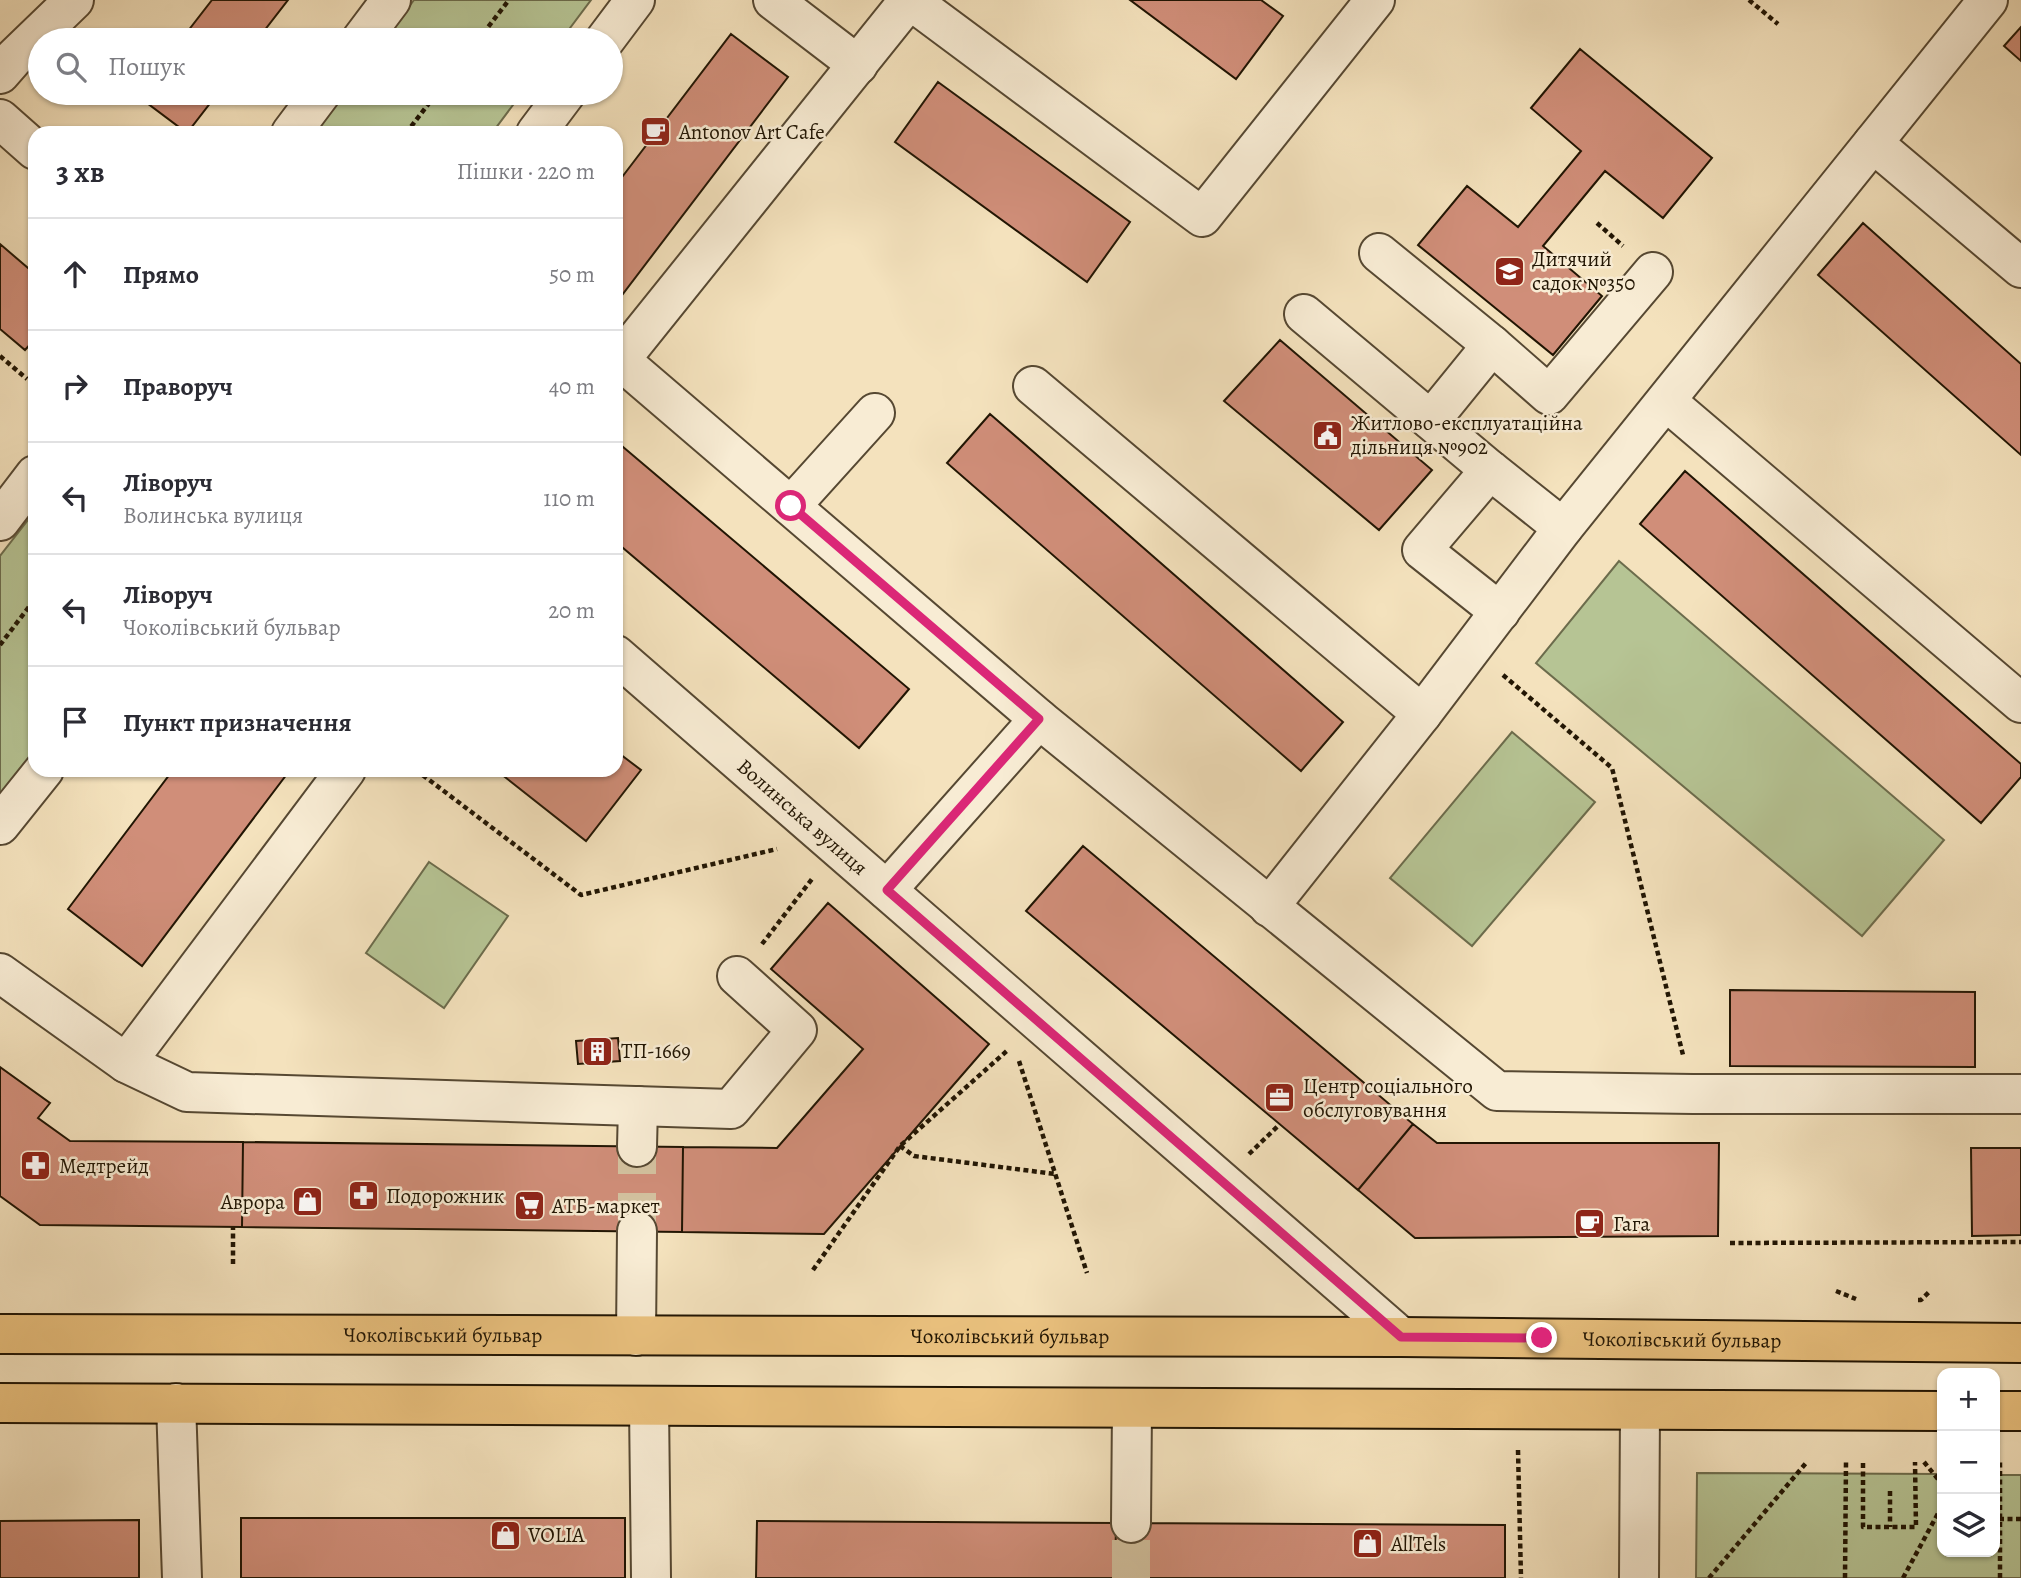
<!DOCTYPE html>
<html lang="uk">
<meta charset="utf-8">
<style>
:root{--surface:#fff;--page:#f7f7f7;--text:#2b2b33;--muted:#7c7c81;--line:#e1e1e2}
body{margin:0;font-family:Alegreya,serif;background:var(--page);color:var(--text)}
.controls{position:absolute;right:21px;bottom:21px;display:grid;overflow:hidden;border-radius:14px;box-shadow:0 2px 5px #0004}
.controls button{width:63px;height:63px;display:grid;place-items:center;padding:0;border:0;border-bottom:2px solid var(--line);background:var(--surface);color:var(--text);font:35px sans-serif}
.stop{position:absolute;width:21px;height:21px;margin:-16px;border:5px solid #db2777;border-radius:50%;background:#fff}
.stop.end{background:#db2777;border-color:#fff;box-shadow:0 2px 7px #0008}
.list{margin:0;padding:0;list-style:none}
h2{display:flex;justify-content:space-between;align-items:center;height:91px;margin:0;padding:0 28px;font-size:30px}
h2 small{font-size:23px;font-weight:400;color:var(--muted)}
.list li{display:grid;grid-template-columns:46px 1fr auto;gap:21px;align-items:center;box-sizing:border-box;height:112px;padding:0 28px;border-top:2px solid var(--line)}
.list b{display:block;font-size:26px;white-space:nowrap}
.list p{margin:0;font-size:23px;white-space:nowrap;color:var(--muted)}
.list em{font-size:23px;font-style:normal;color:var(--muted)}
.icon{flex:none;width:38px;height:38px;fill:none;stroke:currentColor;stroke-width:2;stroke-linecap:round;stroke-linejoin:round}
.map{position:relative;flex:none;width:2021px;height:1578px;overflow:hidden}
.search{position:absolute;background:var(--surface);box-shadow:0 2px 5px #0004;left:28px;top:28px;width:595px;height:77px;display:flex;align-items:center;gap:18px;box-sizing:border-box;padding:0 24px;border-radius:38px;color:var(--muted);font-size:26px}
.panel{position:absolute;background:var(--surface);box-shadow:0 2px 5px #0004;left:28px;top:126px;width:595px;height:651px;border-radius:21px}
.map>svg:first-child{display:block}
.green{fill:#b6c494;stroke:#6c6c4c;stroke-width:2}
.building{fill:#d08e79;stroke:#211503;stroke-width:2}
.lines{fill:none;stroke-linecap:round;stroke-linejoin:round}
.minor-tunnel{stroke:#d4c3a1;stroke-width:38;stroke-dasharray:38 19;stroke-linecap:butt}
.minor-casing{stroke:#564832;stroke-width:42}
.major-casing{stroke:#211503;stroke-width:42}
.path{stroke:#211503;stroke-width:4.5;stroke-dasharray:5 3.5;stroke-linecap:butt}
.minor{stroke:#f8ecd4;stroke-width:38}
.major{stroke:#eac17e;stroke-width:38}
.route{stroke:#db2777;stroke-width:9}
.labels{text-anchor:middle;stroke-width:5;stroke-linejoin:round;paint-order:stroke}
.poi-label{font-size:21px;fill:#211503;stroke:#f8ecd4;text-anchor:start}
.street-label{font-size:21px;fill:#211503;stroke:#f8ecd4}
</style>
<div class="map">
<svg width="2021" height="1578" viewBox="0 0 2021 1578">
<rect width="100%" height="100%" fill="#f4e2bd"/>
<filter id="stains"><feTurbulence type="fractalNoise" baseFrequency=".00286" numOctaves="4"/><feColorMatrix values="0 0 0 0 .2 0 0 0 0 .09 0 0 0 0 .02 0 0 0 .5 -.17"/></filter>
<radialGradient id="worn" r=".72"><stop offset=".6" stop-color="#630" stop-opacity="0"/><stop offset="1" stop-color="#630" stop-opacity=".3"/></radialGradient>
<path class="green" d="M414,0H591L561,40H384Z
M345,93H522L492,133H315Z
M35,511V751L0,796V556Z
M1619,561L1944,840L1862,936L1536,663Z
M1512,732L1595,802L1472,946L1390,878Z
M429,862L508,916L444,1008L366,953Z
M1697,1473L1942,1474V1552H1995V1475H2021V1578H1696Z"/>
<path class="building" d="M212,0H288L257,40H181Z
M1130,0H1261L1283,16L1236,79Z
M2021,27V61L2004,46Z
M731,34L788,77L616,303V185Z
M1580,49L1712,158L1663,218L1605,171L1543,246L1602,296L1553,355L1418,245L1467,186L1518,227L1581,151L1531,108Z
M938,82L1130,222L1087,282L895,142Z
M142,93H218L187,133L139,97Z
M1863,223L2021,364V455L1818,275Z
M0,244L35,274V339L25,350L0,329Z
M1280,340L1432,470L1379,530L1224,401Z
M990,414L1343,722L1301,771L947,463Z
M616,441L909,689L859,748L616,542Z
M1685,471L2021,764V777L1981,823L1640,524Z
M616,751L641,770L586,841L496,770H616Z
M173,770H290L142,966L68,909Z
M1083,846L1413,1124L1358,1190L1026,911Z
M828,903L989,1044L824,1234L682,1232L683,1147L777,1148L863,1049L771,969Z
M1730,990L1975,992V1067L1730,1066Z
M618,1038L620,1061L578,1064L576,1041Z
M0,1067L50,1103L38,1118L70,1141L243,1142L242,1227L40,1225L0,1196Z
M1413,1124L1437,1143H1719L1718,1236L1415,1238L1358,1190Z
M243,1142L683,1147L682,1232L242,1227Z
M1971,1148H2021V1235L1972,1236Z
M241,1518H625V1578H241Z
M139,1520V1578H0V1521Z
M757,1521L1116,1523L1115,1578H756Z
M1116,1523L1505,1525V1578H1115Z"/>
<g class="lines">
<path class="minor-tunnel" d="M637,1231V1147
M1131,1578V1523"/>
<defs>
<g id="minor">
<path d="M773,0L858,65"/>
<path d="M910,0L1202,217L1375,0"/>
<path d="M361,40L391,0"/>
<path d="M605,40L635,0"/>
<path d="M0,74L14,58L74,0"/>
<path d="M0,119L35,150"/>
<path d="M291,133L321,93"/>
<path d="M536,133L566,93"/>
<path d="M1873,143L2021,268"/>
<path d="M1379,253L1492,345L1431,420"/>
<path d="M1304,314L1490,470L1563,528"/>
<path d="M1492,345L1549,395L1653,272"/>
<path d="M620,360L1039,719L1497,1091L1693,1094H2021"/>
<path d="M616,365L909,0"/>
<path d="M1033,386L1422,714"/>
<path d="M1666,401L2021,703"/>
<path d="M1490,470L1422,550L1500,612"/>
<path d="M791,506L875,413"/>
<path d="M0,521L35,475"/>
<path id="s1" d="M616,655L1401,1337"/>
<path d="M0,825L44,770"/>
<path d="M887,890L1039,719"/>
<path d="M1269,907L1422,714L1563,528L1988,0"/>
<path d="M0,973L126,1063L346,770"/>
<path d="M126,1063L187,1092L731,1109L797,1030L737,976"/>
<path d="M637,1147L638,1106"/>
<path d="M636,1336L637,1231"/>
<path d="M176,1403L182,1578"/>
<path d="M649,1406L651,1578"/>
<path d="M1131,1523L1132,1408"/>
<path d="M1639,1578L1640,1411"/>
</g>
<g id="major">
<path id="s2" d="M0,1334L1401,1337L2021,1343"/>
<path d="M0,1403L1942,1411"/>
<path d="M1995,1411H2021"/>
</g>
</defs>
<use href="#minor" class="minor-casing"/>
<use href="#major" class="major-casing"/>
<path class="path" d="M1749,0L1778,24
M478,40L509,0
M406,133L437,93
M1597,223L1623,246
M0,356L27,379
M0,645L35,599
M1503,675L1612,768L1683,1055
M416,770L581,895L777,849
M762,944L812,879
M1019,1061L1087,1273
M900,1146L914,1156L1055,1174
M1249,1154L1280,1124
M1730,1243L2021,1242
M233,1264V1227
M813,1270L900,1146L1009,1049
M1836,1291L1856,1299
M1918,1300H1921L1930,1291
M1518,1450L1521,1578
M1924,1462L1942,1484
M1863,1463V1527H1916L1915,1462
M1890,1491V1527
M1999,1519H2021
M1709,1578L1806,1463
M1845,1578L1846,1462
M1903,1578L1942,1506
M2000,1578V1461"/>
<use href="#minor" class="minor"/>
<use href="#major" class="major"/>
</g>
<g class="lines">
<path class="route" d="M791,506L1039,719L887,890L1401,1337L1542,1338"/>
</g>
<defs>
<symbol id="cafe-square" viewBox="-11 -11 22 22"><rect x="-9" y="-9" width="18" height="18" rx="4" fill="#8f2418" stroke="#f8ecd4"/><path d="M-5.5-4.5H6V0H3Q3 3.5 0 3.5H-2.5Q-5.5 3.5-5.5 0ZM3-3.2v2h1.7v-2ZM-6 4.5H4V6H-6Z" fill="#fff"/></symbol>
<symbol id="school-square" viewBox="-11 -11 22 22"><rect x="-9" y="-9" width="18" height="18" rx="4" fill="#8f2418" stroke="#f8ecd4"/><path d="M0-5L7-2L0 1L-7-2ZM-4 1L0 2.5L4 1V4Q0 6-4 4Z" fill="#fff"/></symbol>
<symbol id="civic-square" viewBox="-11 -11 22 22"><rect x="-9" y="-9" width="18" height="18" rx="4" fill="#8f2418" stroke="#f8ecd4"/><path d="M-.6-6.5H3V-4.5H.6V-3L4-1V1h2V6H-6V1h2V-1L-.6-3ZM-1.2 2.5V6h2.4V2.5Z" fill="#fff"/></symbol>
<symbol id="building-square" viewBox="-11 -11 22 22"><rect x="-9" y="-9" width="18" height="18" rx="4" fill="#8f2418" stroke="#f8ecd4"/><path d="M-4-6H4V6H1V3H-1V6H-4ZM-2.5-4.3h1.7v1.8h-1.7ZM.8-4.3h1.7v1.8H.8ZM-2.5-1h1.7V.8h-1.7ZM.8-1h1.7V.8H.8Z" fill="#fff"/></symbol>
<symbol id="office-square" viewBox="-11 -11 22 22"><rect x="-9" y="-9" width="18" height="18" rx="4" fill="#8f2418" stroke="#f8ecd4"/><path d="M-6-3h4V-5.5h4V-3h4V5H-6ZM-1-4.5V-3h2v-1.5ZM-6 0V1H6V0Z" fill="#fff"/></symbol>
<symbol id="pharmacy-square" viewBox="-11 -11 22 22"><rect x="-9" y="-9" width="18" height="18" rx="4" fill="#8f2418" stroke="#f8ecd4"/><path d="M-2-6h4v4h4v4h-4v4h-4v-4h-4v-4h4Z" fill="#fff"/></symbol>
<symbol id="shop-square" viewBox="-11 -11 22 22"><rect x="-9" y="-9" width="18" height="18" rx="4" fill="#8f2418" stroke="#f8ecd4"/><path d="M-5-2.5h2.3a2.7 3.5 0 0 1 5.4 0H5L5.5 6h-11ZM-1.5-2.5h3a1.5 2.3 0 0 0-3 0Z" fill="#fff"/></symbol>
<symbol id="supermarket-square" viewBox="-11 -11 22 22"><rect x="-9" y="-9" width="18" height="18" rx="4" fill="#8f2418" stroke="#f8ecd4"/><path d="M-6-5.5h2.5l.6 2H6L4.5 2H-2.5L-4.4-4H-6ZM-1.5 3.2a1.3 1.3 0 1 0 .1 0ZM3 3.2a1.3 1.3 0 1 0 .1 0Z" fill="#fff"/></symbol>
</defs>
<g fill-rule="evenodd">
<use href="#cafe-square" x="638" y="114" width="35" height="35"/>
<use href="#school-square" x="1492" y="254" width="35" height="35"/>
<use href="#civic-square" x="1310" y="418" width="35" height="35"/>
<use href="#building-square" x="580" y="1034" width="35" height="35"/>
<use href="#office-square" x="1262" y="1080" width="35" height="35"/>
<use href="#pharmacy-square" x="18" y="1148" width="35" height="35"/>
<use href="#pharmacy-square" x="346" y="1178" width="35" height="35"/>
<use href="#shop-square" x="290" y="1184" width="35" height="35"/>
<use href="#supermarket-square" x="512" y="1188" width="35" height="35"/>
<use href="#cafe-square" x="1572" y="1206" width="35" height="35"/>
<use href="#shop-square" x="488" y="1518" width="35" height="35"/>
<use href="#shop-square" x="1350" y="1526" width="35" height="35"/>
</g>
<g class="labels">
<g class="poi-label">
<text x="679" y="139">Antonov Art Cafe</text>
<text x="1532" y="266">Дитячий<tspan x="1532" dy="24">садок №350</tspan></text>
<text x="1351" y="430">Житлово-експлуатаційна<tspan x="1351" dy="24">дільниця №902</tspan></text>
<text x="621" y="1058">ТП-1669</text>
<text x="1303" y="1093">Центр соціального<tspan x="1303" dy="24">обслуговування</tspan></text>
<text x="59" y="1173">Медтрейд</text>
<text x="386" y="1203">Подорожник</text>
<text x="285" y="1209" text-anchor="end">Аврора</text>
<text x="552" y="1213">АТБ-маркет</text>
<text x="1613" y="1231">Гага</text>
<text x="528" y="1542">VOLIA</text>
<text x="1391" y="1551">AllTels</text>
</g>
<g class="street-label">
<text dy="7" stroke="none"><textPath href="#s1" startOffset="247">Волинська вулиця</textPath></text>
<text dy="7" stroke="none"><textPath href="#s2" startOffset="443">Чоколівський бульвар</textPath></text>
<text dy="7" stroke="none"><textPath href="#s2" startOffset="1010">Чоколівський бульвар</textPath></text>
<text dy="7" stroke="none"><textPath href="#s2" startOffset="1682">Чоколівський бульвар</textPath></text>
</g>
</g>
<rect width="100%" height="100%" filter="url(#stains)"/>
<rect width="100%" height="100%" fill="url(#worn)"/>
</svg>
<div class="controls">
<button>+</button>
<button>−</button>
<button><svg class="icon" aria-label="layers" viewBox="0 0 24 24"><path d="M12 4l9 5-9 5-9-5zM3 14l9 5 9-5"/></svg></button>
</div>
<div class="stop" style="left:791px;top:506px"></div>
<div class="stop end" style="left:1542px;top:1338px"></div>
<div class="search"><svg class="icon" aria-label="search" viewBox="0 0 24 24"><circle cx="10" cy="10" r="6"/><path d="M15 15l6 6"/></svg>Пошук</div>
<section class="panel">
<h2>3 хв<small>Пішки · 220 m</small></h2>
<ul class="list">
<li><svg class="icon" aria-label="ahead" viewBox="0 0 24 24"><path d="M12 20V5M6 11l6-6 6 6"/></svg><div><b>Прямо</b></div><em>50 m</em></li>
<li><svg class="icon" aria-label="right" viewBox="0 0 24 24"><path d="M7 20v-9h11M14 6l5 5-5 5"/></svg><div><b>Праворуч</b></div><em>40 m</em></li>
<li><svg class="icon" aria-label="left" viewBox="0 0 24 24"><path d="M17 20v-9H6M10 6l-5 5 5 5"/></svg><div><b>Ліворуч</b><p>Волинська вулиця</p></div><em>110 m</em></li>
<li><svg class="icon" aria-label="left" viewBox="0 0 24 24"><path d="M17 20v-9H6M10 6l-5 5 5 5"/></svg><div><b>Ліворуч</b><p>Чоколівський бульвар</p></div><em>20 m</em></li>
<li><svg class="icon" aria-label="arrive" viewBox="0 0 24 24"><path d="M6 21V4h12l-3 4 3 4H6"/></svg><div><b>Пункт призначення</b></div></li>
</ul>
</section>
</div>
